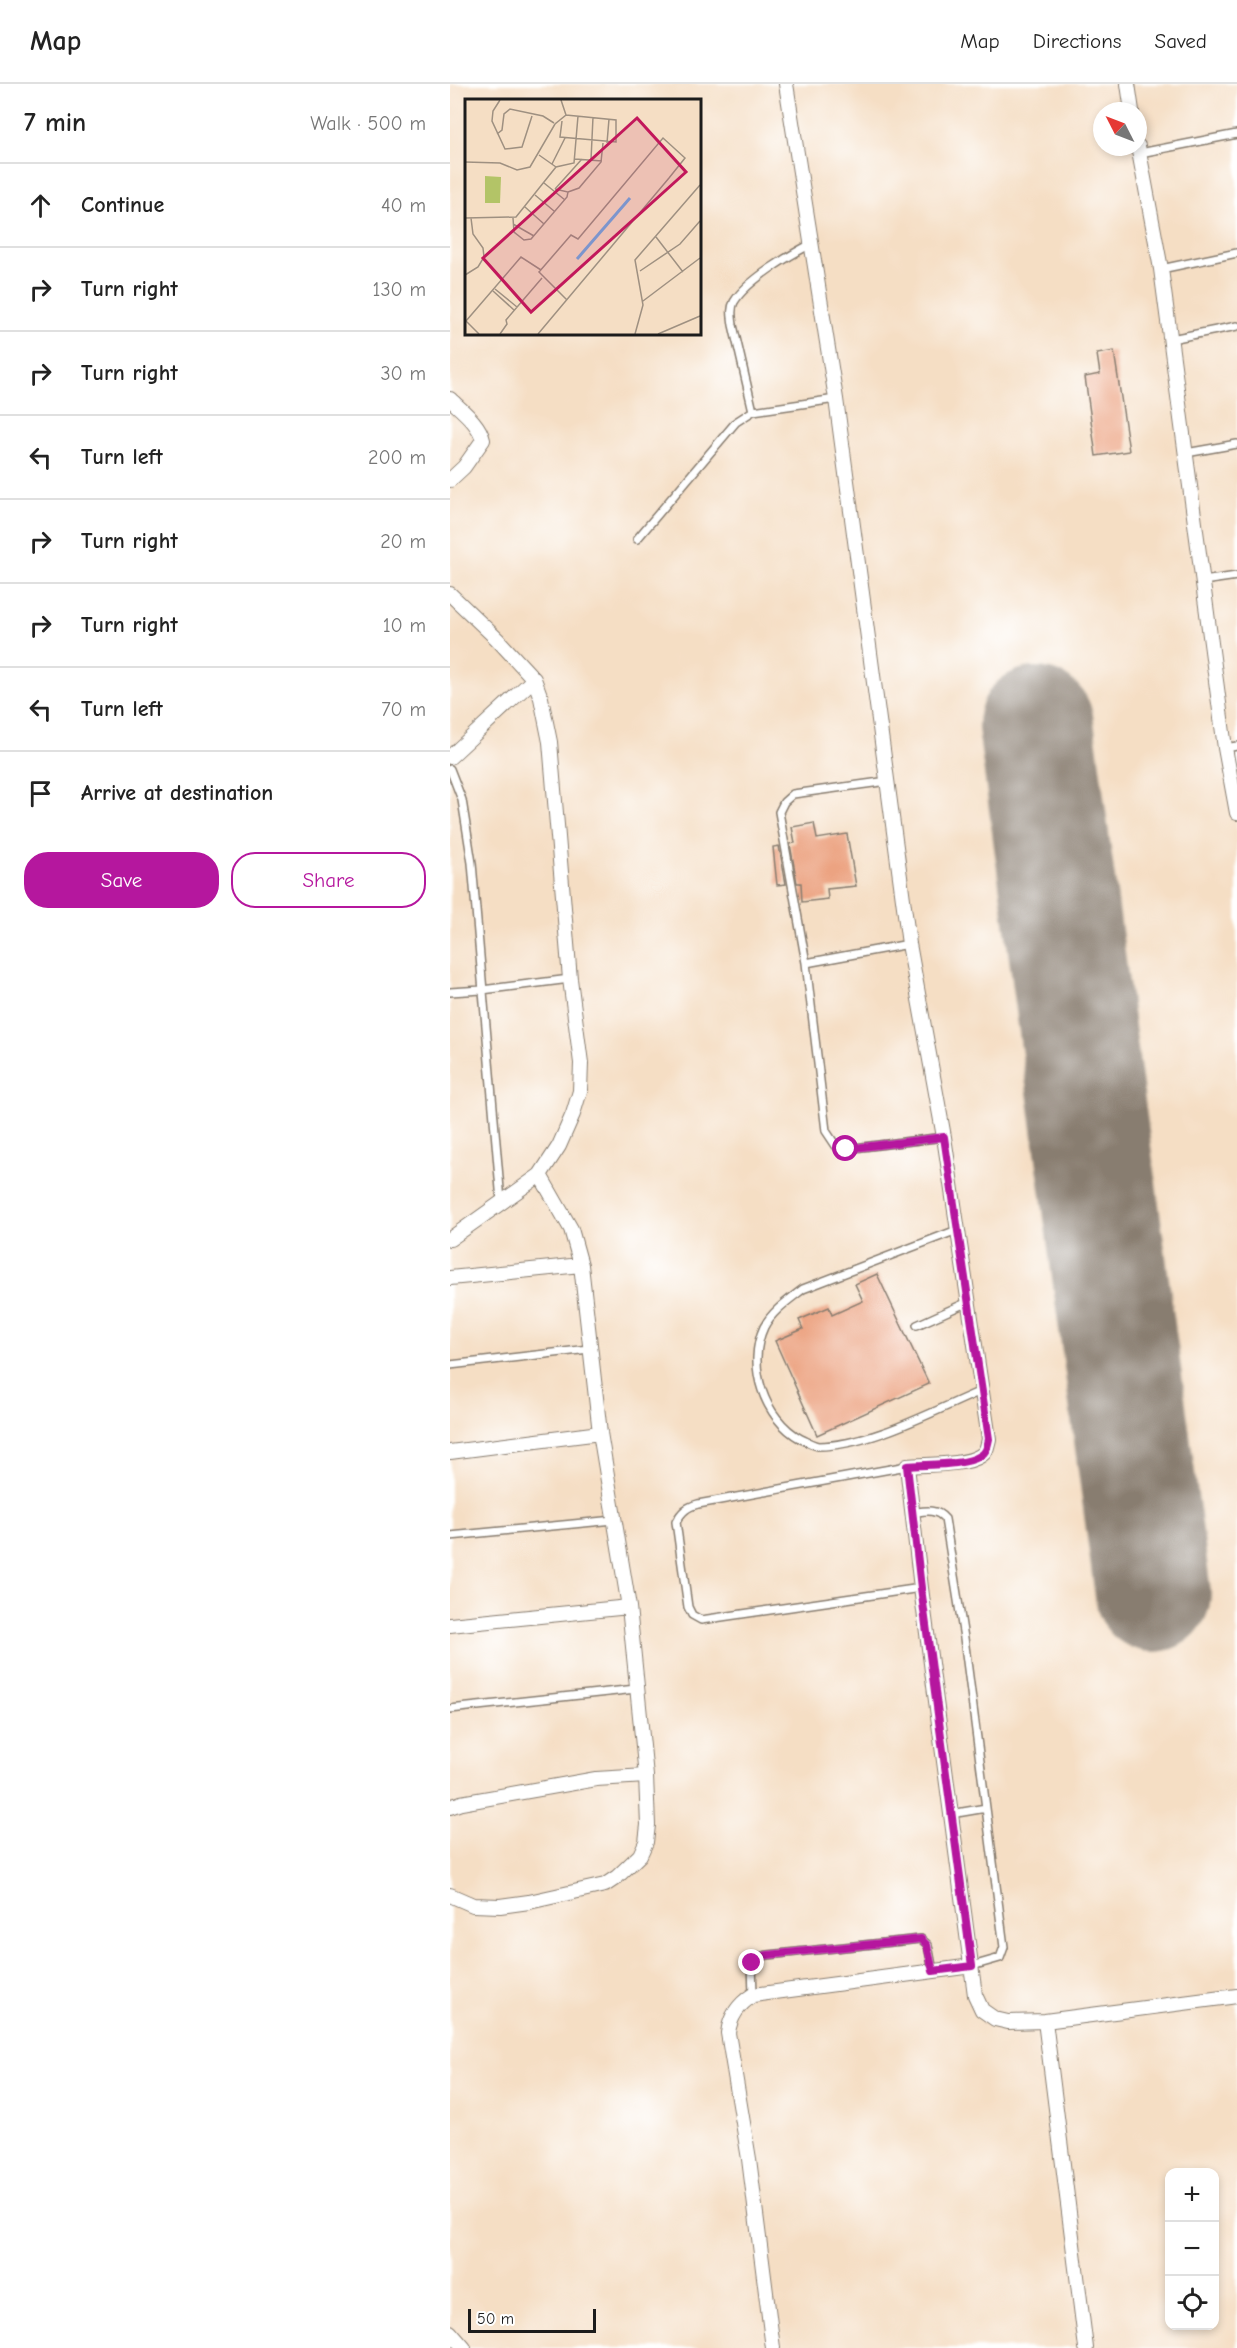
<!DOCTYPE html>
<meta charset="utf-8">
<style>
:root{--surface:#fff;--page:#f2f2f2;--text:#222;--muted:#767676;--line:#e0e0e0;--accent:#b5179e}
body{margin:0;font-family:"Comic Neue",sans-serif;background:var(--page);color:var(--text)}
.controls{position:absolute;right:18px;bottom:18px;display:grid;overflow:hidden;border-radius:12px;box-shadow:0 3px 9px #0003}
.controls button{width:54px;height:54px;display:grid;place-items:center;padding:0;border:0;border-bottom:2px solid var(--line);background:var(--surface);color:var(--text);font:30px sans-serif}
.compass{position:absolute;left:643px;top:18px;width:54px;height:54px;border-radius:50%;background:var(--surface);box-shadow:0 3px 9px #0003;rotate:312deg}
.scale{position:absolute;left:18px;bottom:15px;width:128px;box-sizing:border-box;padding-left:6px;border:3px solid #1c1c1c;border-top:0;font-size:16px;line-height:21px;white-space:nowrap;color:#1c1c1c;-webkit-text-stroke:4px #fff;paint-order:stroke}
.stop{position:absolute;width:18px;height:18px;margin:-14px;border:4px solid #b5179e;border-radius:50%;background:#fff}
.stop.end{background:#b5179e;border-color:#fff;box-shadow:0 2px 6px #0008}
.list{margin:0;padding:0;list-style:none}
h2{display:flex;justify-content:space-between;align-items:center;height:78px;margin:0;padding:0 24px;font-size:26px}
h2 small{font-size:20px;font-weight:400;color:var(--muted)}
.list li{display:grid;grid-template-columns:39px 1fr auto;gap:18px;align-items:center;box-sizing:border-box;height:84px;padding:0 24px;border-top:2px solid var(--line)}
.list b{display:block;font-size:22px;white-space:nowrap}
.list em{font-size:20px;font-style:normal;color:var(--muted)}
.actions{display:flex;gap:12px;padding:18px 24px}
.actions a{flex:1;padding:14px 0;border:2px solid var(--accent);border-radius:24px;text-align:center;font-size:21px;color:var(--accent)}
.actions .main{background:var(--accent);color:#fff}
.icon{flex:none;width:33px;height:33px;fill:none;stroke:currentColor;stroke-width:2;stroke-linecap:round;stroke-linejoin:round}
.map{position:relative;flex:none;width:787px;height:2264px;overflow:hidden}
header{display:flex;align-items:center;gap:36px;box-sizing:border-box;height:84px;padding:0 30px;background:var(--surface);border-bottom:2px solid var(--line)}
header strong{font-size:28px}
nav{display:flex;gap:33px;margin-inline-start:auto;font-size:21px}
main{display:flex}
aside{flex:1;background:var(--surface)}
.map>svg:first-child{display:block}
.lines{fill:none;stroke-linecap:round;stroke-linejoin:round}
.runway{stroke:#887d70;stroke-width:116}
.building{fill:#eca381}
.service-casing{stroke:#887d70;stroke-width:10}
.minor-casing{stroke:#887d70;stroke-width:16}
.service{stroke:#fff;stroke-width:7}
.minor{stroke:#fff;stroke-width:14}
.route{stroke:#b5179e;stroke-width:8}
.inset-river{fill:none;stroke:#70abe1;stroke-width:3}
.inset-road{fill:none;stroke:#9e9081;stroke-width:1.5}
.view{fill:#c2185b;fill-opacity:0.15;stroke:#c2185b;stroke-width:3}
.inset-edge{fill:none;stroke:#1c1c1c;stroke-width:3}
</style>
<header>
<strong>Map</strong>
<nav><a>Map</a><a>Directions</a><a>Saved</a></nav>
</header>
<main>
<aside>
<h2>7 min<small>Walk · 500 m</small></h2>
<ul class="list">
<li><svg class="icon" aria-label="ahead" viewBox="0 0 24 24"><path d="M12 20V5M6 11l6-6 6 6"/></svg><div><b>Continue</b></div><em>40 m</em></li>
<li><svg class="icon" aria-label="right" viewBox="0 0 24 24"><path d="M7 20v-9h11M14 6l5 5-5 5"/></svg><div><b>Turn right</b></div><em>130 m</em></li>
<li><svg class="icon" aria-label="right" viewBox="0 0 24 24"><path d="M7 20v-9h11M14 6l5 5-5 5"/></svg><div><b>Turn right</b></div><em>30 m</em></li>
<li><svg class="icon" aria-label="left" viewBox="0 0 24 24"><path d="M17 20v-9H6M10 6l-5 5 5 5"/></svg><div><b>Turn left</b></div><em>200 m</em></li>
<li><svg class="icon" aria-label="right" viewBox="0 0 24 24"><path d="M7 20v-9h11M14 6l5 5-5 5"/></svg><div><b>Turn right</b></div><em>20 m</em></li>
<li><svg class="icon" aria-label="right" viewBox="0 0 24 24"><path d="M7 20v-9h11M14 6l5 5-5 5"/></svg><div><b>Turn right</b></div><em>10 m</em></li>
<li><svg class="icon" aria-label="left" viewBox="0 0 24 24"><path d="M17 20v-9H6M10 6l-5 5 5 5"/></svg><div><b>Turn left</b></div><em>70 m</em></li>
<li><svg class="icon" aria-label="arrive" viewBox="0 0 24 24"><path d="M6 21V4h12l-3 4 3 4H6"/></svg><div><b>Arrive at destination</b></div></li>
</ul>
<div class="actions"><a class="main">Save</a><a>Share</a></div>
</aside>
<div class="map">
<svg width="787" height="2264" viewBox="0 0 787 2264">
<rect width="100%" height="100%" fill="#fff"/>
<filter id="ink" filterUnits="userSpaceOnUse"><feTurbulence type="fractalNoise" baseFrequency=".0167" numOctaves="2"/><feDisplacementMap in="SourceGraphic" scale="12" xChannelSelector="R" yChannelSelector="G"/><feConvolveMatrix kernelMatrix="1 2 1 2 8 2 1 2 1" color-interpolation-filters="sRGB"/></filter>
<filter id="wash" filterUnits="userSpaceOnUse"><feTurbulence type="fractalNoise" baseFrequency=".008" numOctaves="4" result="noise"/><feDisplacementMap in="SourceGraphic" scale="24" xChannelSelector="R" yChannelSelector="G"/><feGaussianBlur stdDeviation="1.35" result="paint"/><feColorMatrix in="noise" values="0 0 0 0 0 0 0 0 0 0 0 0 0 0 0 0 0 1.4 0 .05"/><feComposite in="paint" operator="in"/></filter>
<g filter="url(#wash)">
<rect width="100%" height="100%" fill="#f5dec4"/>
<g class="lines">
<path class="runway" d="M586,641L703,1510"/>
</g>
<g id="blocks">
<path class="building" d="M664,267L679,367L646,372L635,293L650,290L647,270Z
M364,739L367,755L397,750L406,802L377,805L378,815L352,818L351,799H347L340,760L345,759L342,743Z
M329,762L336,800L327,801L323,763Z
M427,1190L479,1300L367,1351L325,1257L353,1245L349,1236L379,1223L382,1231L413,1217L405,1200Z"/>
</g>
</g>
<g filter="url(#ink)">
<use href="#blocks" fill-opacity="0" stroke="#887d70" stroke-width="1.5"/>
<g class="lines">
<defs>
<path id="service" d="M690,69L787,50
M711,185L787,169
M721,255L787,242
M303,327L283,241C282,233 280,225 284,218C297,196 340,171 363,159
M736,369L787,360
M187,455L286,338L303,327L386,315
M753,497L787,492
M775,664L787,662
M0,685L12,716L22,779L51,1117
M459,860L356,879L376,1047L386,1062L396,1065L494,1053
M356,879L329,728L334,718L343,710L438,697
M0,908L32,906L120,895
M507,1146L353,1205C339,1216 322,1227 314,1243C296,1281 314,1335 351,1355C356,1357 362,1361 368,1362C420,1362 483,1327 531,1307
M467,1241L518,1218
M0,1281L139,1265
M457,1382L248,1420C237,1423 232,1427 226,1438L238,1523L242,1531L251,1536L471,1504
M462,1429C475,1427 486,1424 495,1435L514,1554L554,1863L550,1874L522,1882
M0,1452L164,1436
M0,1625L186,1605
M501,1730L536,1724
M303,1911L302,1879L308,1873L318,1871L471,1855L478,1861L483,1887"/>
<path id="minor" d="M336,0L386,315L459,860L494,1053L539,1355C537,1363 537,1368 530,1372C515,1382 476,1380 457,1382L471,1504L525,1911L532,1926L545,1935L558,1938L595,1937L787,1912
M678,0L682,27
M688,62L711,185L775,664L787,729
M0,315C12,327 29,339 33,356L14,383L0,396
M0,510L47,555L84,595L91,614L100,658L120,895L131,979L130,1007L123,1030L109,1062L90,1091
M0,673L84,595
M0,1155L90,1091L121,1145L131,1181L150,1349L179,1523L196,1692L198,1741L196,1758L190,1771L167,1793L155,1801L79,1818L50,1822L23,1821L0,1811
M0,1194L131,1181
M0,1368L150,1349
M0,1541L179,1523
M0,1723L11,1719L146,1695L196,1692
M595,1937L636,2264
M0,2248L14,2264
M323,2264L299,2075L278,1949C280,1932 289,1920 303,1911L522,1882"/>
</defs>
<use href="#service" class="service-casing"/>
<use href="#minor" class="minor-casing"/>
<use href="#service" class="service"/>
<use href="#minor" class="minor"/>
</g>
</g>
<g class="lines" filter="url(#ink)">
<path class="route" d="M302,1879L308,1873L318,1871L471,1855L477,1861L483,1887L522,1882L471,1504L457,1382C476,1380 515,1382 530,1372C537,1368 537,1363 539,1355L494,1053L396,1065"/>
</g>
<g transform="translate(15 15)">
<rect width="236" height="236" fill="#f5dec4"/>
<path d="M20,77L36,78L35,104H20Z" fill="#b3c467"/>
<path class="inset-river" d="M112,160L165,99"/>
<path class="inset-road" d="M35,1L28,12L27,22L40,50L57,48L67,17M97,22L95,38L151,43V21L101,16M32,35L37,31L39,15L45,10L78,17L89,24M142,44L144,20M74,56L91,68M110,60L137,62M126,61L128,18M0,63L35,64L52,71L65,68L90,25L101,16L96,1M87,65L100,39M79,84L100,101M90,90L117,60M103,93L114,89L136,63L138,44M70,96L89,112M60,108L79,125M0,119L51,118L91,68L109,64L113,17M48,119L49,133L59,141L66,140L102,98L103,93L90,90M48,125L69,137M191,138L218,173M175,172L215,145L235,122M0,176L13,168L19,158L18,149L8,135L6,119M30,190L52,208M28,192L49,211M178,202L235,159M14,235L1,222L56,158L76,171M35,235L42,225L41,221L77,179M73,235L204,79L220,59L198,39L113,140L106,136L74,173L102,201M170,235L178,206L170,161L235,86M193,235L235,217"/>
<path class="view" d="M172,19L221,73L66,213L18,159Z"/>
<rect width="236" height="236" class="inset-edge"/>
</g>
</svg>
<div class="controls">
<button>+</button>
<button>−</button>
<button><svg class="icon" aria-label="locate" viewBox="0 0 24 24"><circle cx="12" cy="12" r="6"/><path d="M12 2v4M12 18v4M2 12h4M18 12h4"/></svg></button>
</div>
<svg class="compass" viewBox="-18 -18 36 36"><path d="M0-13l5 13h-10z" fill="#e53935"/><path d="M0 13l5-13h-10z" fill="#767676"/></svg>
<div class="scale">50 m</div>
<div class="stop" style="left:396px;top:1065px"></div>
<div class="stop end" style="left:302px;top:1879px"></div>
</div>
</main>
